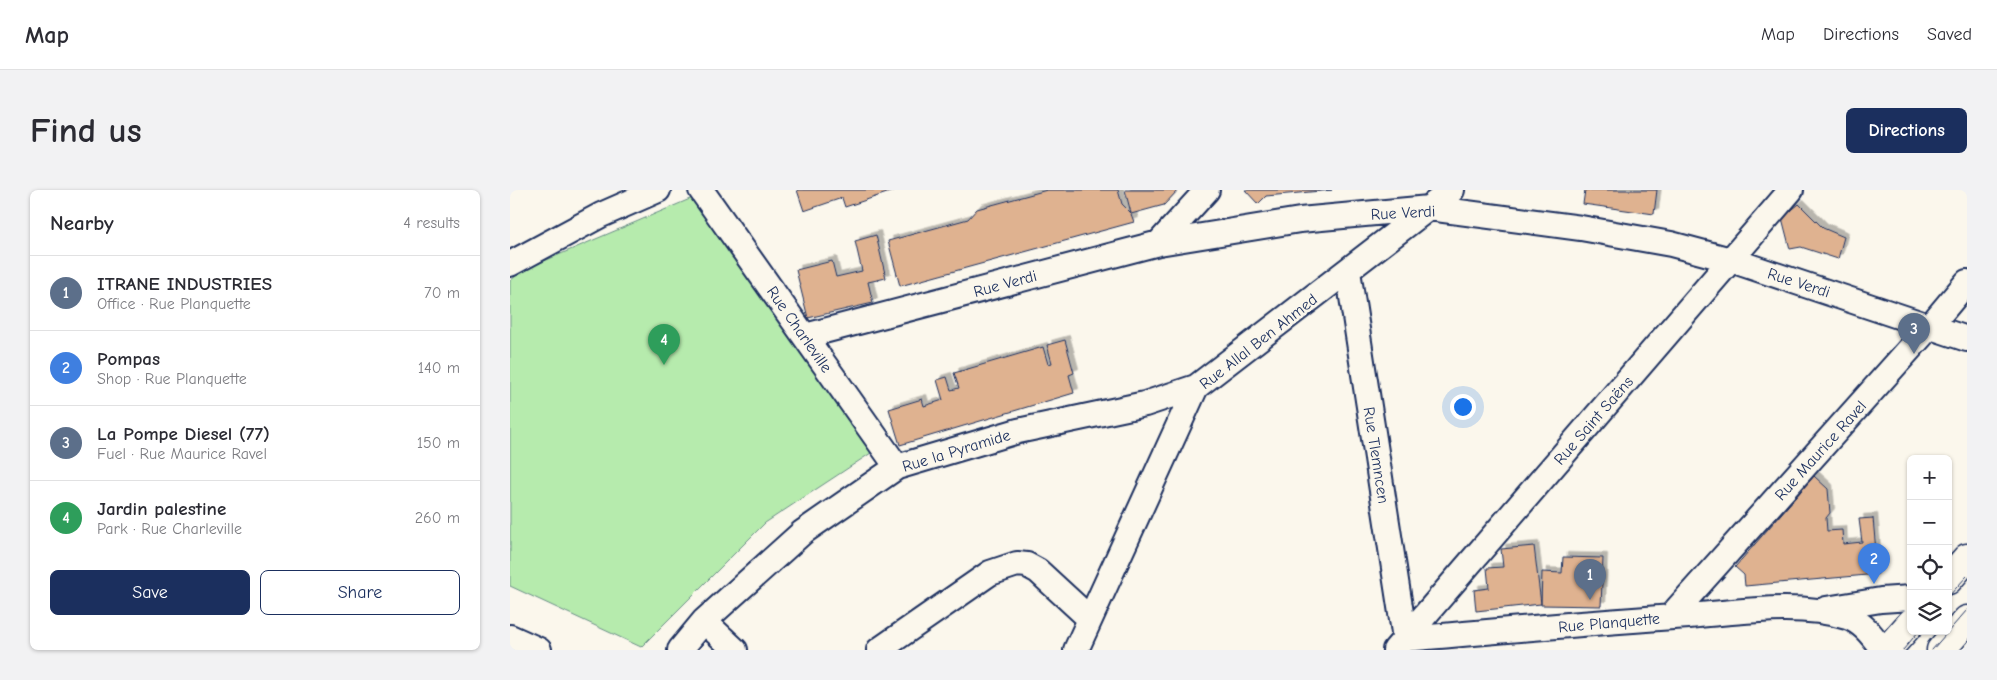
<!DOCTYPE html>
<meta charset="utf-8">
<style>
:root{--surface:#fff;--page:#f2f2f3;--text:#2b2b33;--muted:#7c7c81;--line:#e1e1e2;--accent:#1b2f5e}
body{margin:0;font-family:"Comic Neue",sans-serif;background:var(--page);color:var(--text)}
.controls{position:absolute;right:15px;bottom:15px;display:grid;overflow:hidden;border-radius:8px;box-shadow:0 1px 4px #0004}
.controls button{width:45px;height:45px;display:grid;place-items:center;padding:0;border:0;border-bottom:1px solid var(--line);background:var(--surface);color:var(--text);font:25px sans-serif}
.you{position:absolute;left:952px;top:216px;width:18px;height:18px;margin:-12px;border:4px solid #fff;border-radius:50%;background:#1a73e8;box-shadow:0 0 0 8px #1a73e833}
.badge{display:grid;place-items:center;width:32px;height:32px;border-radius:50%;background:var(--accent);color:#fff;font-size:16px;font-weight:700}
.pin{position:absolute;translate:-50% -41px;filter:drop-shadow(0 1px 2px #0008)}
.pin::after{content:'';position:absolute;top:26px;width:18px;height:15px;background:inherit;clip-path:polygon(0 0,100% 0,50% 100%)}
.list{margin:0;padding:0;list-style:none}
h2{display:flex;justify-content:space-between;align-items:center;height:65px;margin:0;padding:0 20px;font-size:21px}
h2 small{font-size:16px;font-weight:400;color:var(--muted)}
.list li{display:grid;grid-template-columns:32px 1fr auto;gap:15px;align-items:center;box-sizing:border-box;height:75px;padding:0 20px;border-top:1px solid var(--line)}
.list b{display:block;font-size:19px;white-space:nowrap}
.list p{margin:0;font-size:16px;white-space:nowrap;color:var(--muted)}
.list em{font-size:16px;font-style:normal;color:var(--muted)}
.actions{display:flex;gap:10px;padding:15px 20px}
.actions a{flex:1;padding:11px 0;border:1px solid var(--accent);border-radius:8px;text-align:center;font-size:18px;color:var(--accent)}
.actions .main{background:var(--accent);color:#fff}
.icon{flex:none;width:28px;height:28px;fill:none;stroke:currentColor;stroke-width:2;stroke-linecap:round;stroke-linejoin:round}
.map{position:relative;flex:none;width:1457px;height:460px;overflow:hidden;border-radius:8px}
header{display:flex;align-items:center;gap:30px;box-sizing:border-box;height:70px;padding:0 25px;background:var(--surface);border-bottom:1px solid var(--line)}
header strong{font-size:24px}
nav{display:flex;gap:28px;margin-inline-start:auto;font-size:18px}
.intro{display:flex;align-items:center;justify-content:space-between;box-sizing:border-box;height:120px;padding:0 30px}
h1{margin:0;font-size:35px}
.button{padding:12px 22px;border-radius:8px;background:var(--accent);color:#fff;font-size:18px;font-weight:700}
main{display:flex;gap:30px;padding:0 30px}
aside{flex:1;background:var(--surface);border-radius:8px;box-shadow:0 1px 4px #0004}
.map>svg:first-child{display:block}
.green{fill:#b6ebad;stroke:#688d86}
.building{fill:#dfb290;stroke:#1b2f5e;filter:url(#shadow)}
.lines{fill:none;stroke-linecap:round;stroke-linejoin:round}
.street-casing{stroke:#1b2f5e;stroke-width:28}
.secondary-casing{stroke:#1b2f5e;stroke-width:31}
.street{stroke:#fbf7ec;stroke-width:24}
.secondary{stroke:#fbf7ec;stroke-width:28}
.tram{stroke:#1b2f5e;stroke-width:1}
.labels{text-anchor:middle;stroke-width:5;stroke-linejoin:round;paint-order:stroke}
.street-label{font-size:16px;fill:#1b2f5e;stroke:#fbf7ec}
</style>
<header>
<strong>Map</strong>
<nav><a>Map</a><a>Directions</a><a>Saved</a></nav>
</header>
<div class="intro"><h1>Find us</h1><a class="button">Directions</a></div>
<main>
<aside>
<h2>Nearby<small>4 results</small></h2>
<ul class="list">
<li><span class="badge" style="background:#5c6f8a">1</span><div><b>ITRANE INDUSTRIES</b><p>Office · Rue Planquette</p></div><em>70 m</em></li>
<li><span class="badge" style="background:#3f7fe0">2</span><div><b>Pompas</b><p>Shop · Rue Planquette</p></div><em>140 m</em></li>
<li><span class="badge" style="background:#5c6f8a">3</span><div><b>La Pompe Diesel (77)</b><p>Fuel · Rue Maurice Ravel</p></div><em>150 m</em></li>
<li><span class="badge" style="background:#2e9e5b">4</span><div><b>Jardin palestine</b><p>Park · Rue Charleville</p></div><em>260 m</em></li>
</ul>
<div class="actions"><a class="main">Save</a><a>Share</a></div>
</aside>
<div class="map">
<svg width="1457" height="460" viewBox="0 0 1457 460">
<defs>
<filter id="shadow"><feDropShadow dx="4.5" dy="-4.5" stdDeviation="0" flood-color="#0004"/></filter>
</defs>
<rect width="100%" height="100%" fill="#fbf7ec"/>
<filter id="ink" filterUnits="userSpaceOnUse"><feTurbulence type="fractalNoise" baseFrequency=".02" numOctaves="2"/><feDisplacementMap in="SourceGraphic" scale="10" xChannelSelector="R" yChannelSelector="G"/><feConvolveMatrix kernelMatrix="1 2 1 2 8 2 1 2 1" color-interpolation-filters="sRGB"/></filter>
<g filter="url(#ink)">
<path class="green" d="M187,6L367,259L255,333L131,457L0,396V91L13,80Z"/>
<path class="building" d="M287,0H386L335,17L332,8L294,21Z
M537,0H608L612,14L621,23L615,0H668L654,15L621,24L624,32L390,96L378,51L458,29L467,19Z
M735,0H822L756,6L748,14Z
M1075,0H1147L1144,24L1073,14Z
M1289,14L1313,38L1334,47L1328,69L1291,57L1280,59L1272,28Z
M366,45L376,88L358,92L363,113L298,128L286,80L322,71L326,87L352,81L345,51Z
M555,150L564,183L559,185L564,203L390,255L379,219L412,209L414,216L433,210L427,190L437,187L441,200L449,198L444,183L533,157L538,174L542,173L537,155Z
M1304,286L1318,299L1320,323L1316,328L1317,341L1332,340L1333,354L1352,352L1349,329L1363,328L1368,384L1235,396L1234,385L1225,377Z
M1024,356L1031,414L966,421L964,400L979,398L977,378L993,377L991,359Z
M1053,367L1093,368L1091,416L1031,415L1032,382L1052,383Z"/>
<g class="lines">
<defs>
<path id="street" d="M191,0L387,277
M649,53L697,0
M0,74L91,25L148,0
M838,81L895,449
M295,146L649,53L790,30L919,18L1071,38L1161,54L1221,70L1457,149
M1316,419L1371,410L1401,408
M1160,427L1421,135L1457,92
M194,431L225,460
M0,447L29,460
M895,449C990,441 1084,432 1179,426C1230,422 1288,412 1337,427C1354,433 1363,447 1373,460
M170,460L194,431L293,342L387,277L508,241L635,214L686,197
M369,460L480,383L507,374L517,375L528,381L580,429
M566,460L686,197L942,0
M885,460L1281,0"/>
<path id="secondary" d="M1438,390L1457,368
M1377,460L1401,433
M1431,460L1457,430"/>
</defs>
<use href="#street" class="street-casing"/>
<use href="#secondary" class="secondary-casing"/>
<use href="#street" class="street"/>
<use href="#secondary" class="secondary"/>
<path class="tram" d="M1438,407L1457,386
M1393,460L1409,441
M1422,460L1457,420"/>
</g>
</g>
<g class="labels">
<g class="street-label">
<text transform="translate(893 22) rotate(-3)" y="6">Rue Verdi</text>
<text transform="translate(1289 92) rotate(18)" y="6">Rue Verdi</text>
<text transform="translate(495 93) rotate(-15)" y="6">Rue Verdi</text>
<text transform="translate(290 139) rotate(55)" y="6">Rue Charleville</text>
<text transform="translate(748 151) rotate(-38)" y="6">Rue Allal Ben Ahmed</text>
<text transform="translate(1083 230) rotate(-49)" y="6">Rue Saint Saëns</text>
<text transform="translate(446 260) rotate(-17)" y="6">Rue la Pyramide</text>
<text transform="translate(1310 260) rotate(-48)" y="6">Rue Maurice Ravel</text>
<text transform="translate(867 265) rotate(81)" y="6">Rue Tlemncen</text>
<text transform="translate(1099 432) rotate(-5)" y="6">Rue Planquette</text>
</g>
</g>
</svg>
<div class="controls">
<button>+</button>
<button>−</button>
<button><svg class="icon" aria-label="locate" viewBox="0 0 24 24"><circle cx="12" cy="12" r="6"/><path d="M12 2v4M12 18v4M2 12h4M18 12h4"/></svg></button>
<button><svg class="icon" aria-label="layers" viewBox="0 0 24 24"><path d="M12 4l9 5-9 5-9-5zM3 14l9 5 9-5"/></svg></button>
</div>
<div class="you"></div>
<div class="pin badge" style="left:1080px;top:410px;background:#5c6f8a">1</div>
<div class="pin badge" style="left:1364px;top:394px;background:#3f7fe0">2</div>
<div class="pin badge" style="left:1404px;top:164px;background:#5c6f8a">3</div>
<div class="pin badge" style="left:154px;top:175px;background:#2e9e5b">4</div>
</div>
</main>
